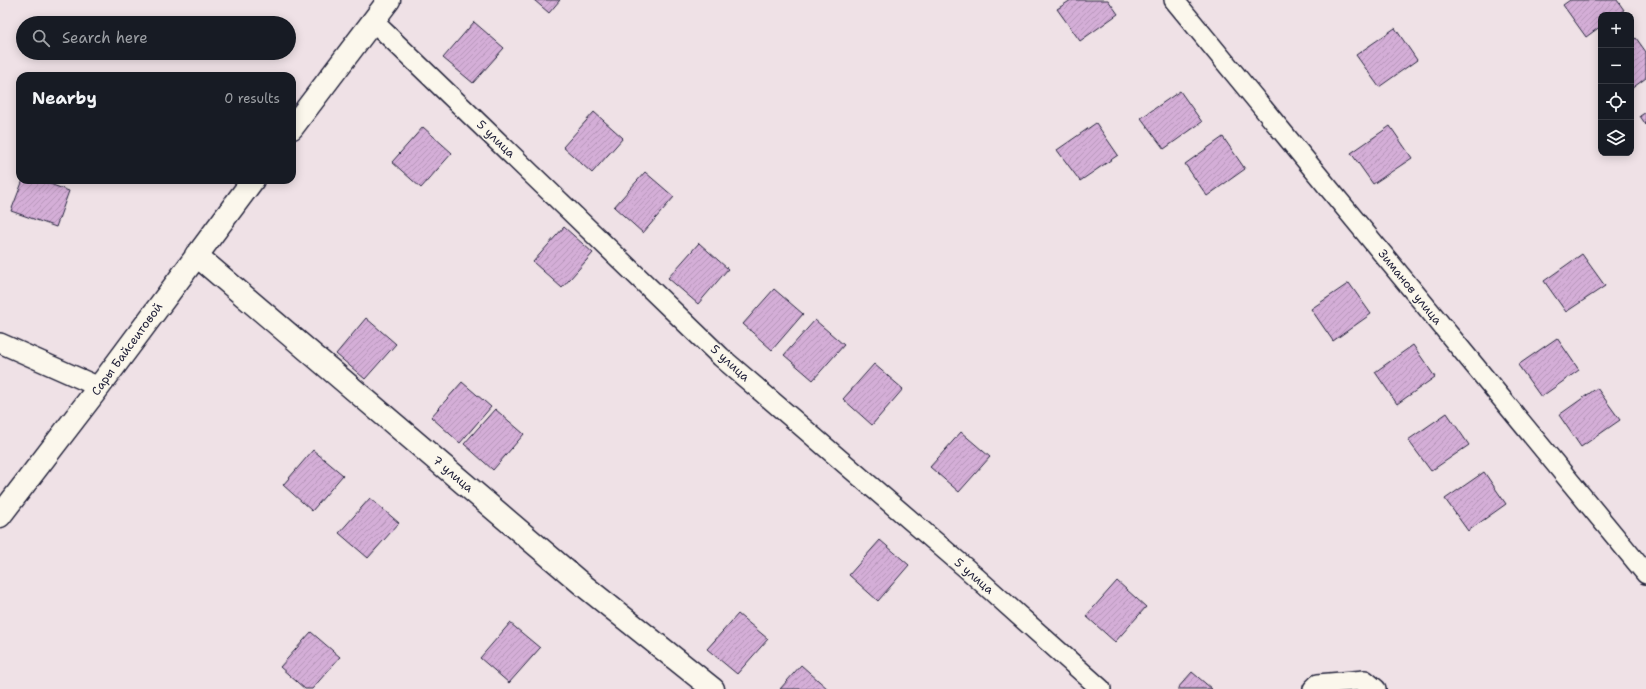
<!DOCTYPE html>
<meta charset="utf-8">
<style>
:root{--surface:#171b24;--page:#242831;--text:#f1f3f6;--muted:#9ea1a6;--line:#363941}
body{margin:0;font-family:"Shantell Sans",sans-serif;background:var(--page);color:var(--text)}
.controls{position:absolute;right:12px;top:12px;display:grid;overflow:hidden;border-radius:8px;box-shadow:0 2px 10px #0003}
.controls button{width:36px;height:36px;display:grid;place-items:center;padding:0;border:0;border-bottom:1px solid var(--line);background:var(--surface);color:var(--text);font:20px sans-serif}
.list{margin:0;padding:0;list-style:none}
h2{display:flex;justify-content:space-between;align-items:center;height:52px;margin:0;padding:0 16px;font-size:17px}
h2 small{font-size:13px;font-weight:400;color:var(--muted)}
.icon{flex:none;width:22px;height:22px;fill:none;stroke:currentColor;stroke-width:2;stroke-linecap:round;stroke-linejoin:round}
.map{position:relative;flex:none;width:1646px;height:689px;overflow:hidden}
.search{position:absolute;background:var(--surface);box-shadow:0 2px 10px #0003;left:16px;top:16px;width:280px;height:44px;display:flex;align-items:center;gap:10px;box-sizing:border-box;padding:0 14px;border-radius:22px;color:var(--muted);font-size:15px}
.panel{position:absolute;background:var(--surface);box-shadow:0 2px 10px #0003;left:16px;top:72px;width:280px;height:112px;border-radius:12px}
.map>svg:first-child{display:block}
.building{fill:url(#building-hatch);stroke:#22223b}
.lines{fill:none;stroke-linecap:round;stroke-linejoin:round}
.minor-casing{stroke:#22223b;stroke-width:22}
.tertiary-casing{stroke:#22223b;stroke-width:25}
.minor{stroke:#fbf7ec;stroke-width:19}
.tertiary{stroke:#fbf7ec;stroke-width:22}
.labels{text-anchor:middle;stroke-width:3;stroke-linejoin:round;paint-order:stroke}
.street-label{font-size:12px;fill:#22223b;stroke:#fbf7ec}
</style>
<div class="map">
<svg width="1646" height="689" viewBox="0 0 1646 689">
<defs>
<pattern id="building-hatch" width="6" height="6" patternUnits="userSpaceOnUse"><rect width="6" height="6" fill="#d4aed7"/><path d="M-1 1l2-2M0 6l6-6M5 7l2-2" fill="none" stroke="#b695b9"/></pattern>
</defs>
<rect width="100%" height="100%" fill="#efe1e6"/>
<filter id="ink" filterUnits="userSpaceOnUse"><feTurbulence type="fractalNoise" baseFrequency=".025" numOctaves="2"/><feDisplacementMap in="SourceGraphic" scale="8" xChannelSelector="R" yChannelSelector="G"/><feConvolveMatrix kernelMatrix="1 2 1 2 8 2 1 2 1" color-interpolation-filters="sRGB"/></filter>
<g filter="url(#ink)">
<path class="building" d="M534,0H560L549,13Z
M1071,0H1108L1118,14L1080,41L1057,9Z
M1570,0H1617L1624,10L1617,15H1601V26L1586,37L1563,5Z
M474,22L504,48L473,83L443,58Z
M1395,28L1417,60L1379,87L1356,55Z
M1636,38L1646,52V78L1631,89V41Z
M1180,91L1202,122L1164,149L1141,118Z
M594,112L623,138L592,173L563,147Z
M1646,112V125L1640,116Z
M1096,123L1118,155L1080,181L1057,150Z
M1390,126L1412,158L1373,184L1351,153Z
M423,127L452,153L421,188L392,162Z
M1223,137L1245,169L1207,196L1185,164Z
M645,172L674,197L643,233L614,207Z
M23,180H39L69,191L56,227L11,211Z
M564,227L593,253L562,288L533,262Z
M699,243L728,269L698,304L668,278Z
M1582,254L1605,286L1566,312L1544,281Z
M1349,283L1371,314L1333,341L1311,309Z
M774,289L803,314L772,350L743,324Z
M366,318L396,344L365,379L336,354Z
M815,320L844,345L813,380L784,355Z
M1557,338L1579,370L1541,397L1518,365Z
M1413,345L1435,377L1397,404L1375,372Z
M874,364L903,389L872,425L843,399Z
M462,382L491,407L460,443L431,417Z
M1597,388L1620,420L1581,447L1559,415Z
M495,409L524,434L493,470L464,444Z
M1447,413L1469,445L1431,471L1408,440Z
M961,432L990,457L959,492L930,467Z
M313,450L343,475L312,511L283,485Z
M1484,472L1506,504L1468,531L1445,499Z
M370,498L399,523L368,558L339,533Z
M880,540L909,565L878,601L849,575Z
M1117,581L1146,607L1115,642L1086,616Z
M738,614L768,639L737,674L707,649Z
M510,623L540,648L509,683L480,658Z
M311,632L340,657L312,689H305L280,667Z
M801,665L828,689H780Z
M1192,672L1212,689H1177Z"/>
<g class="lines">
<defs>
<path id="minor" d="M1174,0L1646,574
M373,21L721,357L967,569L1101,689
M0,343L99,387
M1313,689L1318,684L1365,680L1376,689"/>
<path id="tertiary" d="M292,128L389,0
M196,255L583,585L713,689
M0,516L99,387L253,180"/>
</defs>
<use href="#minor" class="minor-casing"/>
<use href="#tertiary" class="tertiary-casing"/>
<use href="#minor" class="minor"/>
<use href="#tertiary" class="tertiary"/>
</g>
</g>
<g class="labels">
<g class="street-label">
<text transform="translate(496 139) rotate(44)" y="4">5 улица</text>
<text transform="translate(1410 287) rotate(51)" y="4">Зиманов улица</text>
<text transform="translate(127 349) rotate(-54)" y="4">Сары Байсеитовой</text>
<text transform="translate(730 363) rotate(42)" y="4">5 улица</text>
<text transform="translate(453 474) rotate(40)" y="4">7 улица</text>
<text transform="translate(974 576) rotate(41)" y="4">5 улица</text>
</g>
</g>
</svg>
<div class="controls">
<button>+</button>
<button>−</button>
<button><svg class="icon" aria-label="locate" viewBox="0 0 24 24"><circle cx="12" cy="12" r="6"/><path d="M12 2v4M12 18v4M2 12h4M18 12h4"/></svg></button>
<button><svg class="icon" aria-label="layers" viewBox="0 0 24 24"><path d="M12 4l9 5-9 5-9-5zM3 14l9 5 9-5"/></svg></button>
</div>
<div class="search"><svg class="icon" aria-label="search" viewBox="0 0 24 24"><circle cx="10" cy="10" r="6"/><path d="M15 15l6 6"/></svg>Search here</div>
<section class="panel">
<h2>Nearby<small>0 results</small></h2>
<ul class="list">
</ul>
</section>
</div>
